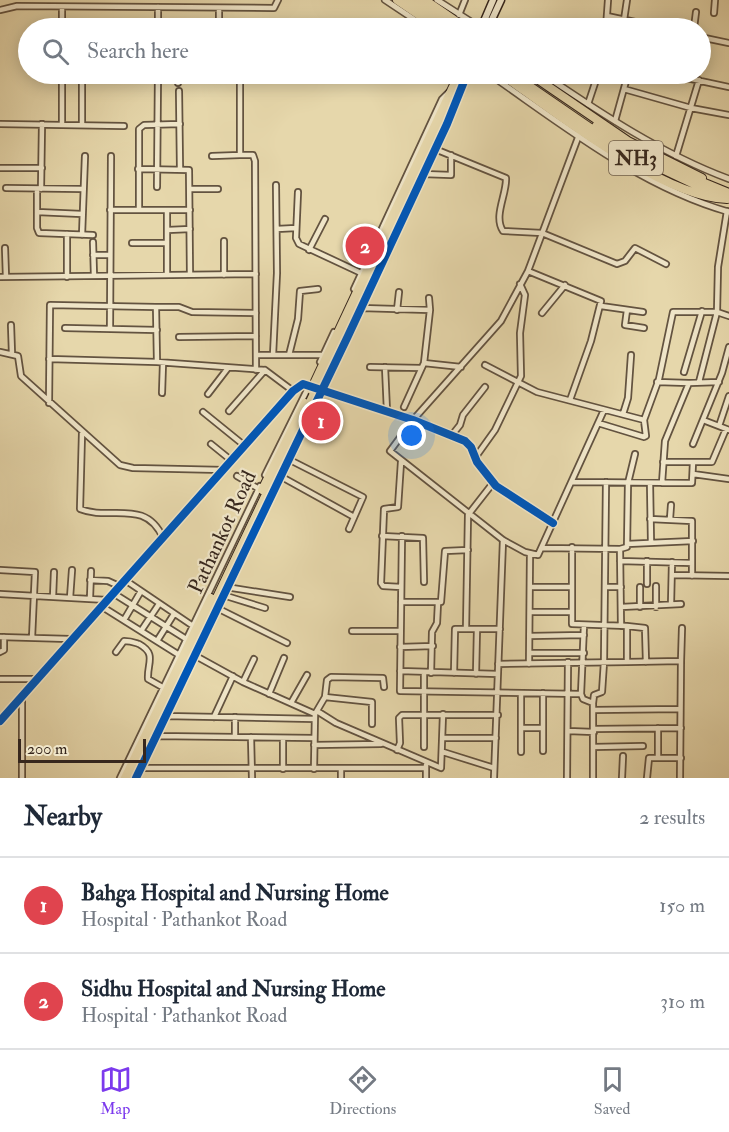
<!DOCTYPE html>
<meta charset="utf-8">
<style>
:root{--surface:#fff;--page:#f6f6f7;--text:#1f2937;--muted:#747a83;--line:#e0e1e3;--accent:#7c3aed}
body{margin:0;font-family:"IM FELL Double Pica",serif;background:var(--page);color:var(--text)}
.scale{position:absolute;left:18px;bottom:15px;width:128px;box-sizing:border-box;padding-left:6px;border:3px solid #37271d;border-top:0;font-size:16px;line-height:21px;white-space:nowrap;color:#37271d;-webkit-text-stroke:4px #efe5c8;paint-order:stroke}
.you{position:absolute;left:412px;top:436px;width:21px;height:21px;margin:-15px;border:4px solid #fff;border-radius:50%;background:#1a73e8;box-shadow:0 0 0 9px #1a73e833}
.badge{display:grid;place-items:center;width:39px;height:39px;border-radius:50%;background:var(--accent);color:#fff;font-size:20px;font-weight:700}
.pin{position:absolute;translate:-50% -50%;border:3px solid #fff;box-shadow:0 2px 6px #0006}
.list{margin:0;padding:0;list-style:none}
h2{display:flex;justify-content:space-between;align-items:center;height:78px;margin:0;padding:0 24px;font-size:26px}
h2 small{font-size:20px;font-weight:400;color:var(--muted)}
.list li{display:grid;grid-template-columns:39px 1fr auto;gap:18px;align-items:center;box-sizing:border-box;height:96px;padding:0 24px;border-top:2px solid var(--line)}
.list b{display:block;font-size:22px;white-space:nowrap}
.list p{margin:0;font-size:20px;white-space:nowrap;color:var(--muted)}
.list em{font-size:20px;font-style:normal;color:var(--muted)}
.icon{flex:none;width:33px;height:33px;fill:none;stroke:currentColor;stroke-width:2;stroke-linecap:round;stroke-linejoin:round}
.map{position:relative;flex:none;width:729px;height:778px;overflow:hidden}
.search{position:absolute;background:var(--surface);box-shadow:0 3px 15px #0003;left:18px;right:18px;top:18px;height:66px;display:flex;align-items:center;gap:15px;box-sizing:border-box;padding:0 21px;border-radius:33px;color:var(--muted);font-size:22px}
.sheet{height:270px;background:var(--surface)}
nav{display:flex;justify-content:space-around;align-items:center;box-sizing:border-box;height:84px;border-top:2px solid var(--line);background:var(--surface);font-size:16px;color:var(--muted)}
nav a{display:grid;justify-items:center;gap:3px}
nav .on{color:var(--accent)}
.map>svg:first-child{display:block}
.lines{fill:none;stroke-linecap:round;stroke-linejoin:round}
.minor-casing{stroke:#635340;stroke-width:8}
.tertiary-casing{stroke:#635340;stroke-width:8}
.secondary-casing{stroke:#37271d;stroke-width:9}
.trunk-casing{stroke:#37271d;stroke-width:10}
.minor{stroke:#efe5c8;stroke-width:4.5}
.tertiary{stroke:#efe5c8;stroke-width:5}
.secondary{stroke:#efe5c8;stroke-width:6}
.trunk{stroke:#e6d7ab;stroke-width:8}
.cycleway-casing{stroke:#efe5c8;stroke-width:11}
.cycleway{stroke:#0057b8;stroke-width:8}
.labels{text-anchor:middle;stroke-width:4.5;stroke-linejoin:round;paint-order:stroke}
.shield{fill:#efe5c8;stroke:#6e6050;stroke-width:1.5}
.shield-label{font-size:20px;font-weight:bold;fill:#37271d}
.street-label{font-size:21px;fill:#37271d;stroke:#efe5c8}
</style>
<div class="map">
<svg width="729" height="778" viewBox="0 0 729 778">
<rect width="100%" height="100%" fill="#e6d7ab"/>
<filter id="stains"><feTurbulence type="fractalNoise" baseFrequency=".00333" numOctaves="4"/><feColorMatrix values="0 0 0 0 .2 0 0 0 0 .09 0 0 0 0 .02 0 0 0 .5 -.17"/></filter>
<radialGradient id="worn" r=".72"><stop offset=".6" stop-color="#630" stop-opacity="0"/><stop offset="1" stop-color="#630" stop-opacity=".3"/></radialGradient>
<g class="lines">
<defs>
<path id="minor" d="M158,7V28
M219,8V28
M0,10L17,6L274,8L278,0
M714,13L715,0
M459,15L465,0
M607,16L663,28
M624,20L627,0
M62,28V7
M606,28L608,0
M694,28L696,12
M700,37L729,43
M178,74V83
M240,74V155H253L255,161L256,370
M668,74L729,87
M178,75H220
M82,83V125
M624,89L691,108L729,115
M179,91L180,168
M588,104L598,74
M615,121L628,74
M0,124L124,126
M62,125V74
M579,135L528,271L501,321L413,420L390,451L503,540L525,552L538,555L604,410
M435,149L506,178C507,194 493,216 503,231L542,233L617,264L625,261L635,248L666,264
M212,156L240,155
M676,156L699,80
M0,168H42
M138,169L189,170L190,275
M423,174L451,175V155
M157,187L158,74
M6,188L83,189
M37,189V228L39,233L93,235
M41,189L42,124
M190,189H218
M298,192L296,238L299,244L361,273
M110,210H190
M139,210V129L144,125L180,124
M37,212L82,214
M277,229L296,228
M168,230L190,229
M82,235L85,156
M224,241V275
M93,242L94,276
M132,243H167
M5,248L6,277
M309,250L325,219
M93,255H110
M528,271L601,301L591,341L570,400
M167,275V210
M0,277L256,274
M67,277V234
M354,289L442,99L449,92
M429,298L430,310
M601,306L643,312
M156,307H179L192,312L256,313
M361,308L430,310L424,363L404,407
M397,310L399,292
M627,310L625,325L644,328
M542,313L565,285
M11,325L12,354
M65,328L157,330
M110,329L111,156
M179,337L256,336
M0,352L18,356L21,376L120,465L133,468L224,470
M256,355H323
M273,355L277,273L276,185
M289,355L298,319L300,291L318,289
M49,359L157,362L265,370L293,391
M320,362L334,332
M424,363L461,367
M485,365L537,392L644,420L659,379L673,312H717L729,316
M370,367L421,368
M385,367L387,411
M684,372L702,311
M657,382L689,383
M699,382L717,312L718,267L727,211
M319,389L413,420L465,441L471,447L477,462L496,486L553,523
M162,393L163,363
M208,394L228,368
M49,403L50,305L156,307L157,362
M229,411L265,370
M203,412L245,446
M623,414L628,398L631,355
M703,420L729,430
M598,423L644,437L646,436L644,420
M719,426L729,396
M82,433L80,509C109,521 146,498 163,538
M452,435L460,425L463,415L485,387
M211,444L232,461
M693,444L722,373L729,347
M475,458L495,430L521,376L520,333L525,295L520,284
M288,459L363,497L349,529
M663,462H712L726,429
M693,474L729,479
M265,475L309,386
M237,476L259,489
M280,476L354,517
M572,482L692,483L693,462
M650,483L651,542
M662,483L665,441L689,383L719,382
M260,516L348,336L453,110
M650,519L692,521V576
M670,519L671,505
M382,536L423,538L424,582
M402,536L400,691L581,694L583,699L593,703
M627,544L693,541
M572,547V624L627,626V662L681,661L680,778
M542,548L620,549
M620,561L692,563
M647,561V584
M0,570L35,572L32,638
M672,575L729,576
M90,580L108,581L119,586
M125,580L193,626
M226,587L290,597
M401,587L383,586L381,583L384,509L398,507L401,462
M530,587H572
M605,587H621
M113,593L186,639
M0,594L107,600
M223,595L265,608
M53,597L54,572
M70,598L72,570
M90,598L91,571
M401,602H441L445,551L468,550
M671,604L672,562
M101,606L179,655
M621,607L681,604
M640,607V587
M656,607V586
M217,608L287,643
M530,612H572
M124,620L141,591
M621,626L620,549L627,547L628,483L635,454
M627,626L645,628L646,662
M466,629L468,515L493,483
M141,631L159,604
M352,631H400
M530,636L584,635
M0,637L70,639
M157,641L174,614
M400,647L433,646
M0,652L4,650V637
M116,652L124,641C131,641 133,642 139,644C157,654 147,663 148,679L164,688
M529,653H584
M194,655L243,682L315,714
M681,661L682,628
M498,664L627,662
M529,664L530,554
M400,671L498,674
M424,673V747
M431,673L432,632L437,623L438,603
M454,673L455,629H500
M476,674L477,629
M0,679H35
M243,682L254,659
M521,693V752
M543,693V751
M269,694L284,658
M581,694L584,625
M325,697L372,702V724
M291,703L307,675
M594,710L680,709
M317,711L336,723L441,768L443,714
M165,716L315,719
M214,717L233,676
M235,717V737
M521,728H543
M658,728V758
M594,729L681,728
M568,731L594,732
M156,736L314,738
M251,737L252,778
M443,738H496
M314,745L381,744
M593,747L643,746
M397,750L400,743L399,718L402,715H498
M443,752L494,768
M426,765V778
M141,768H426
M283,769V738
M314,769L315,714L325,697L327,680L331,677L383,678L384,687
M22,778V696
M120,778L260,486
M136,778L248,540
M341,778V768
M494,778L503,540
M567,778L568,662
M593,778V703L594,695L602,692L604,662L606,482
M622,778L623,756
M647,778L649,758H681"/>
<path id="tertiary" d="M385,0L427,28
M437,0L481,28
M489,74C563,125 640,187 729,212
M543,74C602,114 662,154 729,179
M0,721L293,391L303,384L315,387"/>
<path id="secondary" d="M481,28L493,0
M488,28L501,0"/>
<path id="trunk" d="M397,0L438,28
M406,0L447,28
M416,0L456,28
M425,0L466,28
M501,74C555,112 662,197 727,199
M512,74L624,151L719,196
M530,74L628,141L702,178
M596,126L656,163L729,193
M311,390L459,74
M262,490L305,403
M125,778L211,598
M131,778L466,74"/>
</defs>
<use href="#minor" class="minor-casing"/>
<use href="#tertiary" class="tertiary-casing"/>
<use href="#secondary" class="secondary-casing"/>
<use href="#trunk" class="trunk-casing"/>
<use href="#minor" class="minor"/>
<use href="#tertiary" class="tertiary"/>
<use href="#secondary" class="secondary"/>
<use href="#trunk" class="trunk"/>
<defs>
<path id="cycleway" d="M0,721L293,391L303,384L413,420L465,441L471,447L477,462L496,486L553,523
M136,778L348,336L447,124L467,74"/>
</defs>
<use href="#cycleway" class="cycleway-casing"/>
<use href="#cycleway" class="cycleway"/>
</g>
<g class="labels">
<rect class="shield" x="609" y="141" width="54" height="34" rx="4.5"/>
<g class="shield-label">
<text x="636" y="165">NH3</text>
</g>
<g class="street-label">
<text transform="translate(222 532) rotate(-65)" y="7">Pathankot Road</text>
</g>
</g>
<rect width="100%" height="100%" filter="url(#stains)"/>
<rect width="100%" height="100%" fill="url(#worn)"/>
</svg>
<div class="scale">200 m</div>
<div class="you"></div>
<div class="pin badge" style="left:321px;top:421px;background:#e0444e">1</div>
<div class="pin badge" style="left:365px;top:246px;background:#e0444e">2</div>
<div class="search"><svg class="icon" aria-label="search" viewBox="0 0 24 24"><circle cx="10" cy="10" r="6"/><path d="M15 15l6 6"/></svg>Search here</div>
</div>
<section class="sheet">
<h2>Nearby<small>2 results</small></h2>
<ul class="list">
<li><span class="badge" style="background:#e0444e">1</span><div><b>Bahga Hospital and Nursing Home</b><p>Hospital · Pathankot Road</p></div><em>150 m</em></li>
<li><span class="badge" style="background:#e0444e">2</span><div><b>Sidhu Hospital and Nursing Home</b><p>Hospital · Pathankot Road</p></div><em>310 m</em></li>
</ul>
</section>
<nav>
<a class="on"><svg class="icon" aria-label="map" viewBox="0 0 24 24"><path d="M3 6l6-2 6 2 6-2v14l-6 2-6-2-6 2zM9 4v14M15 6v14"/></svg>Map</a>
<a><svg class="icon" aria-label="directions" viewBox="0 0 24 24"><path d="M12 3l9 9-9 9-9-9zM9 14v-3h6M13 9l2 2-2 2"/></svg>Directions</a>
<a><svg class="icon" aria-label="saved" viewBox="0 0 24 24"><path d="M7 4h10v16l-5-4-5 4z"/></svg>Saved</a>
</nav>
